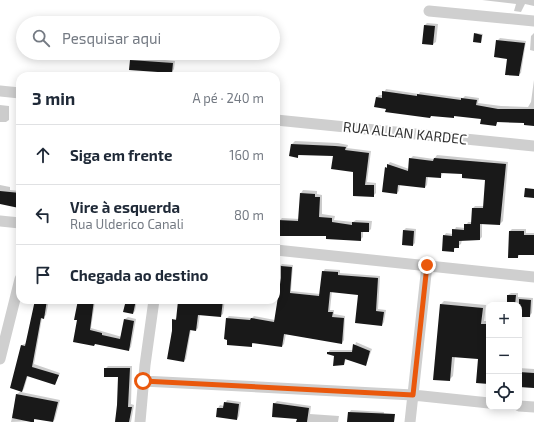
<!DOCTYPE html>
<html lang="pt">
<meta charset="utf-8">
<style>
:root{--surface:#fff;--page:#f2f2f3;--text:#1f2937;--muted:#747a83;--line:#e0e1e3}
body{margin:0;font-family:"Exo 2",sans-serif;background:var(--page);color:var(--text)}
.controls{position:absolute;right:12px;bottom:12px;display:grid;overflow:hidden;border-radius:8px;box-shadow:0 2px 10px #0003}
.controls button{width:36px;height:36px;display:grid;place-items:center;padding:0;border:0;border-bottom:1px solid var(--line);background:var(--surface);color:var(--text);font:20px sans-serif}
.stop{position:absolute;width:12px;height:12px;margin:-9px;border:3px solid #ea580c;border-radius:50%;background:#fff}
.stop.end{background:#ea580c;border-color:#fff;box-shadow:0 1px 4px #0008}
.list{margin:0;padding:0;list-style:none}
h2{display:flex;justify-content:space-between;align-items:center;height:52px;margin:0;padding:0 16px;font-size:17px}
h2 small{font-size:13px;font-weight:400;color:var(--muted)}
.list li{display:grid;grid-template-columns:26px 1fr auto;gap:12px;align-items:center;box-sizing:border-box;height:60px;padding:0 16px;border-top:1px solid var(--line)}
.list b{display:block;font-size:15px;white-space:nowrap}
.list p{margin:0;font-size:13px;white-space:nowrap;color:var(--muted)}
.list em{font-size:13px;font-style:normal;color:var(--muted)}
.icon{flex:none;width:22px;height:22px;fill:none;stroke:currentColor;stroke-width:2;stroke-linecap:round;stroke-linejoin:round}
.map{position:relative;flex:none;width:534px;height:422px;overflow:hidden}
.search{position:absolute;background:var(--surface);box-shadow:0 2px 10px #0003;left:16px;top:16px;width:264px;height:44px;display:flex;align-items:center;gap:10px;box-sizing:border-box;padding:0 14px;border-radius:22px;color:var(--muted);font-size:15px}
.panel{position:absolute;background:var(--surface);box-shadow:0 2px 10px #0003;left:16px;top:72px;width:264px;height:232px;border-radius:12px}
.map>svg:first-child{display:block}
.shadow{fill:#0003}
.building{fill:#191919}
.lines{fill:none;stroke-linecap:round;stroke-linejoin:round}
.street{stroke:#cfcfcf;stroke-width:11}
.route{stroke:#ea580c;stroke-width:5}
.labels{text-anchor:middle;stroke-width:4;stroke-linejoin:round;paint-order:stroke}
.street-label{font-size:14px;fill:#323232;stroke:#fff}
</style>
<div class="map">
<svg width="534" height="422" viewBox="0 0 534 422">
<rect width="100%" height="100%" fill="#fff"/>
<path class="shadow" d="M482,0H534V6L525,4L521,12L514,11L516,4Z
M427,23L438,24L436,42L433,44L423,43L425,25Z
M476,33L483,34L481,42L475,34Z
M534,33V51L530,50L531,36Z
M500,38L526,41L521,73L518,75L497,41Z
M134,57L175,61L174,69L172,72L130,69L131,60Z
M534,80V125L525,122L498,121L496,125L482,118L455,115L454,117L375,106L377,97L379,95H383L386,89L419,94L420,92L463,98L465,96L479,98L478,103L501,106L528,107L531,102Z
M0,105L9,106V120L6,122H0Z
M295,141L338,143L348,145L347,148L371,151L367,182L376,183V193L373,196L354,171L334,155L300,154L298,157L292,144Z
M437,155L508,162L503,221L500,224L482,223V237L480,239L462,240L461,244L456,247L453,251L444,236L446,233L453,234L456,227L465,228L468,222H472L473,208L475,206H485L486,180L463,173L443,172L441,177L428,176L427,185L425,187L400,184L399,191L397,193L386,168L390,162L409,169L410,159L413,156L434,159Z
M0,185L10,187V190L20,191V206L0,203Z
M303,190L317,191V194L322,195V214L335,216L334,220L353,222L356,220L372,221L371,229L369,231H363V237L360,240L327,235L279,221L282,218L300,219L301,193Z
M406,228L416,229L415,243L413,245L404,230Z
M512,229H526V233H534V254H520L518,257L510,231Z
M282,264L293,265L291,291L320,294L323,272L325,269L340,270V273L380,276L378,309L386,310L384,322L382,325L359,294L332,291L330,310H334V314L345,316L344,340L342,343L286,334L284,344L282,346L254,342L251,346L227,318L229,316L252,318L254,316L275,320L278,299H276V275H279L280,266Z
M511,293H518V297L533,298L532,313L529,316H519V305H508V295Z
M36,300H49L46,315L42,318L34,364L60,373L55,384L28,375L24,389L21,392L60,400L55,419L53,422L36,418L33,421L11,422L17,394L21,391L11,388L22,345L27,343Z
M79,300H98L95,302L91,328L122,337L125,319L128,317L136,319L131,347L128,350L96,343L78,320Z
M123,300H137L135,311L133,313L126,304H123Z
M179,300H225L223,314L220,316L200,314L198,328L196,330L191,329L186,359L184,361L169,358L173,320L177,318Z
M444,301L486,305L484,321H489V383L479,358L455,356L453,376L449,380L441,304Z
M356,342L372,349L366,365L346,359L344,364L335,355L328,353L330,350H354Z
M108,366H132L131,404L134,405L131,422H115L118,406L119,376L105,369Z
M519,368L534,369V387L519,386Z
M227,400L241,402L239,416L237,419L218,408L220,405L224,406Z
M277,401L311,406L310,414L339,416L338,422H297L298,419L274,404Z
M351,410L384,412L383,422H348L349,413Z"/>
<path class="building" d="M424,25L435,26L433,45L422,44Z
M474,33L482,35L481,43L473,42Z
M496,40L525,43L519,76L505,75L507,59L494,57Z
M130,60L173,63L172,73L129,70Z
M382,91L417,96V94L461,100V98L477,100L476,105L498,109H534V126L524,125V123L497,122L496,126L480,124L481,119L454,116V118L431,116L430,118L385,112L386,109L374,107L376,97L382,98Z
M291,144L335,146L346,147L345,150L369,153L365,185H374V197L353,196V172L331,169L333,156L298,155V158L289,156Z
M409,158L433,161L434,158L506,164L500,225L480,224V240L459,241V248H454V252L442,251L443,235L452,236V229L464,230V224H471L472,208H483L485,180L462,178V174L441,173V178L426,177L425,188L398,185L397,194L382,192L385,167L387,168V164L408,171Z
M525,188L534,189V198L524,197Z
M0,191L20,193L19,208L0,204Z
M300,193L315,194V197H320L319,217L332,218V222L352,225V222L369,223V232H361V241L326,239V236H278V220L298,221Z
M403,230L414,231L413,246L402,245Z
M509,231H524V235H534V255H518V258H508Z
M281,266L292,267L290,293L319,296L322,271L338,272V275L378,278L376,311L384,312L382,326L355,323L358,295L330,292L328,312H333L332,317L344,318L342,344L284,334L282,347L252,343V347L227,345V340L224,339L226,318L250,320L251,318L274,322L281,278Z
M507,295H516L515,305H507Z
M519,299L531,300L530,317H519Z
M35,300H47L44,319L41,318L32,367L59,375L55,385L27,376L22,392L10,388L21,345L25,346Z
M78,300H94L90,330L102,333V335L120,339L124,319L134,321L129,351L95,344L94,346L73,342L77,320H74Z
M126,300H136L133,314L123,312Z
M208,300H223L221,317L198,315L196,331L190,330L184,362L167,359L172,331V319L176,320L178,301L208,303Z
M440,304L483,308L481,324H489V384L476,383L478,359L452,357L450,381L433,380Z
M353,344L370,351L366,366L345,359L344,365L333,366L334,356L327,354V352H352Z
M104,368H130L128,407H132L129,422H115L117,405L118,377H104Z
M519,372L534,373V388L519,387Z
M16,394L58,402L53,422L34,419V422H31L12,418Z
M224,402L239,404L237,420L216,417L217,408H223Z
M273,403L309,408L307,422H296L297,419L272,417Z
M348,412L395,414L394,422H347Z"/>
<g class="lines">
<path class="street" d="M429,11L534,21
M0,91L20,93
M276,120L534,146
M0,221L20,223
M276,250L534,277
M0,359L20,279
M143,381L413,395L489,403
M519,406L534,407
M140,422L145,365L154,300
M410,422L427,265"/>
</g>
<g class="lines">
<path class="route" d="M143,381L413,395L427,265"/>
</g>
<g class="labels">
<g class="street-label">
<text transform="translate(405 133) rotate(6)" y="5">RUA ALLAN KARDEC</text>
</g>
</g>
</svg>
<div class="controls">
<button>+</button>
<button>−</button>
<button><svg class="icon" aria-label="locate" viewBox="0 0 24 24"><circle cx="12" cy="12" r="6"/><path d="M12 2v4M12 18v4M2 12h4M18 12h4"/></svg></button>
</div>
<div class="stop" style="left:143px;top:381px"></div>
<div class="stop end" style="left:427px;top:265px"></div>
<div class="search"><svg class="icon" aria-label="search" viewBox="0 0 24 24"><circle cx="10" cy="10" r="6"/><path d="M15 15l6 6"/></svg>Pesquisar aqui</div>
<section class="panel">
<h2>3 min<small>A pé · 240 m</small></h2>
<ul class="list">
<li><svg class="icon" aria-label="ahead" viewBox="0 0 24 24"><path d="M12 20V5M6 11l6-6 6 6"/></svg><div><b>Siga em frente</b></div><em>160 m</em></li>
<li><svg class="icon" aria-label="left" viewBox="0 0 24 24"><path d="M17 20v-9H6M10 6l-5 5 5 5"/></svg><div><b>Vire à esquerda</b><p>Rua Ulderico Canali</p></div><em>80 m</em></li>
<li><svg class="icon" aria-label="arrive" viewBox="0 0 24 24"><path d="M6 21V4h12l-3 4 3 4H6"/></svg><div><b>Chegada ao destino</b></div></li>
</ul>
</section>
</div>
